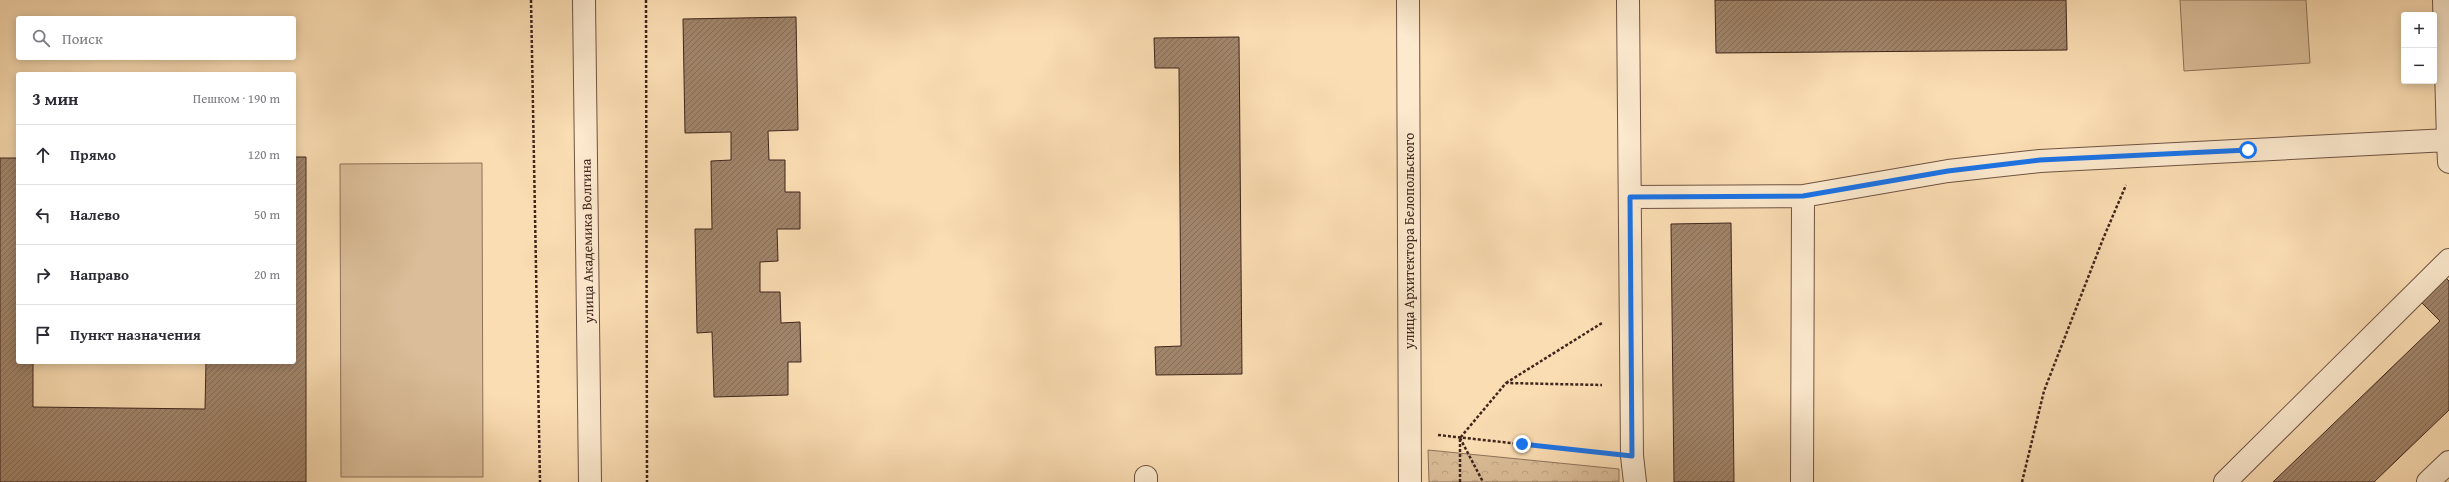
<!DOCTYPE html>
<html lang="ru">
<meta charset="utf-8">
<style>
:root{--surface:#fff;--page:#f7f7f7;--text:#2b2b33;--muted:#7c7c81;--line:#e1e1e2}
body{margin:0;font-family:"Gentium Book Plus",serif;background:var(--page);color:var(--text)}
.controls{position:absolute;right:12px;top:12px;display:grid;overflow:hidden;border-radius:4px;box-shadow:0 2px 10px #0003}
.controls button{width:36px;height:36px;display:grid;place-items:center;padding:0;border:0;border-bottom:1px solid var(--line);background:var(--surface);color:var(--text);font:20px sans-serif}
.stop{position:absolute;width:12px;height:12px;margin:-9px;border:3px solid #1a73e8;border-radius:50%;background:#fff}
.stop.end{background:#1a73e8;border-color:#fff;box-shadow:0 1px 4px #0008}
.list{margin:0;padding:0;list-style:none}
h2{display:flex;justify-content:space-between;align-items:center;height:52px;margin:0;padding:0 16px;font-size:17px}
h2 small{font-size:13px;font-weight:400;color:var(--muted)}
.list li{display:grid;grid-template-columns:26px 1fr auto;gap:12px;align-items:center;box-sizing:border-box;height:60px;padding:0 16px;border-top:1px solid var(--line)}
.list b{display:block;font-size:15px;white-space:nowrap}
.list em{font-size:13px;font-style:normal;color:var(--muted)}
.icon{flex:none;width:22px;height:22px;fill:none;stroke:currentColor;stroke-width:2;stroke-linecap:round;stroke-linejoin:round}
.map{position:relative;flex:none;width:2449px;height:482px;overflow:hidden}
.search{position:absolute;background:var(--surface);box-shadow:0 2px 10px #0003;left:16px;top:16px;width:280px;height:44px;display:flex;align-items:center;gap:10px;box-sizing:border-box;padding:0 14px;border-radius:4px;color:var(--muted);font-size:15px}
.panel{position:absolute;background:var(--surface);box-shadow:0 2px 10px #0003;left:16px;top:72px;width:280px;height:292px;border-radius:4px}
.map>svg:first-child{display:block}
.forest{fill:url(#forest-crowns);stroke:#8d725a}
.park{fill:#dbbe99;stroke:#8d725a}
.building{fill:url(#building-hatch);stroke:#3f251c}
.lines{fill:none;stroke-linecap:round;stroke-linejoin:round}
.minor-casing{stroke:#6e5342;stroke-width:24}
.path{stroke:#3f251c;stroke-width:2.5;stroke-dasharray:3 2;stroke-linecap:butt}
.minor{stroke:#fce9ce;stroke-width:22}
.route{stroke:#1a73e8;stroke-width:5}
.labels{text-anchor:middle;stroke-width:4;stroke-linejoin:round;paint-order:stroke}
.street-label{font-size:14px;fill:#3f251c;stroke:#fce9ce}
</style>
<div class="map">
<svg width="2449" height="482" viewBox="0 0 2449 482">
<defs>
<pattern id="forest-crowns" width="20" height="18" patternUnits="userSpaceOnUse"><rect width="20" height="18" fill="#dbbe99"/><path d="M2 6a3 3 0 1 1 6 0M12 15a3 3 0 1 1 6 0" fill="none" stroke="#bda383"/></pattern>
<pattern id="building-hatch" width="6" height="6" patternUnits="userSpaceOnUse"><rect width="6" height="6" fill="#a1856b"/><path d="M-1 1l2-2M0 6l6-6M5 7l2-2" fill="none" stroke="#856d57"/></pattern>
</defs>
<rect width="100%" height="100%" fill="#fbddb3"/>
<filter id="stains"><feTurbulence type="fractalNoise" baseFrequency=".005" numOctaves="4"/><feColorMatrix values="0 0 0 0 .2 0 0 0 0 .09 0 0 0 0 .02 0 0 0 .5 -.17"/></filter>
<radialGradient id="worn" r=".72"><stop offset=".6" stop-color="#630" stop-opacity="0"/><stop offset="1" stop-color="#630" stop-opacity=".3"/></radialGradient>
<path class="forest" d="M1428,450L1619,469V482H1429Z"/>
<path class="park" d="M2180,0H2306L2310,63L2184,71Z
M482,163L483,477H341L340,164Z"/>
<path class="building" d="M1715,0H2066L2067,50L1716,53Z
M796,17L798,130L768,131L769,160H785V192H800V229H777L778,261L760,262V292H780L781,323L800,322L801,362H788V395L714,397L712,332L697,333L695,229H712L711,161L731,160V132L685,133L683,19Z
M1239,37L1242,374L1156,375L1155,347L1181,346L1179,68H1155L1154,38Z
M294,157H306V482H0V158H18V362H33V407L205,409L206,362H294Z
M1731,223L1734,482H1674L1671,224Z
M2446,278L2449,281V410L2374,482H2273L2440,321L2421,302Z"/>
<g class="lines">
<defs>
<path id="minor" d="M584,0L590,482
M1408,0L1410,482
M1628,0L1632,456L1635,482
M2448,140L2449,162
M1630,197L1803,196L1948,171L2040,161L2448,140L2444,0
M1146,477V482
M1802,482L1803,196
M2225,482L2449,260
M2428,482L2449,462"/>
</defs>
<use href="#minor" class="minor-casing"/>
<path class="path" d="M531,0L540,482
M646,0L647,482
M1506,383L1602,323
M1438,435L1602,453
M1460,438L1483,482
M1460,482V438L1506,383L1602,385
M2022,482L2044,391L2103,239L2126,185"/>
<use href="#minor" class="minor"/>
</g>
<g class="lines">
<path class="route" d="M1522,444L1632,456L1630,197L1803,196L1948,171L2040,160L2248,150"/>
</g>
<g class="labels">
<g class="street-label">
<text transform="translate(587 241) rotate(-91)" y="5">улица Академика Волгина</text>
<text transform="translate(1409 241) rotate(-90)" y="5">улица Архитектора Белопольского</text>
</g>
</g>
<rect width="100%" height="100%" filter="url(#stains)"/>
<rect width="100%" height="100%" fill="url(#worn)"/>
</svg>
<div class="controls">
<button>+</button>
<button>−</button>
</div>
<div class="stop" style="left:2248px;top:150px"></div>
<div class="stop end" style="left:1522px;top:444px"></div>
<div class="search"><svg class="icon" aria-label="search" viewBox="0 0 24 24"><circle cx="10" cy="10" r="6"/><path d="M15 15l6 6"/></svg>Поиск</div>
<section class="panel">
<h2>3 мин<small>Пешком · 190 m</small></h2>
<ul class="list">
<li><svg class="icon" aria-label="ahead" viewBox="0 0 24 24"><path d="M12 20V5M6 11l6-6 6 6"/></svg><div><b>Прямо</b></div><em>120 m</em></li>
<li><svg class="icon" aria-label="left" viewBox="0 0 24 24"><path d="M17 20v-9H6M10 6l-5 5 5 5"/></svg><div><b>Налево</b></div><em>50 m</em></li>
<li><svg class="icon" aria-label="right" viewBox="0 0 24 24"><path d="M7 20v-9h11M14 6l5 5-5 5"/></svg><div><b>Направо</b></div><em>20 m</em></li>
<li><svg class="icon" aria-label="arrive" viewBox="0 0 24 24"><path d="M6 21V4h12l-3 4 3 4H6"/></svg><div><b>Пункт назначения</b></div></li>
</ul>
</section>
</div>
